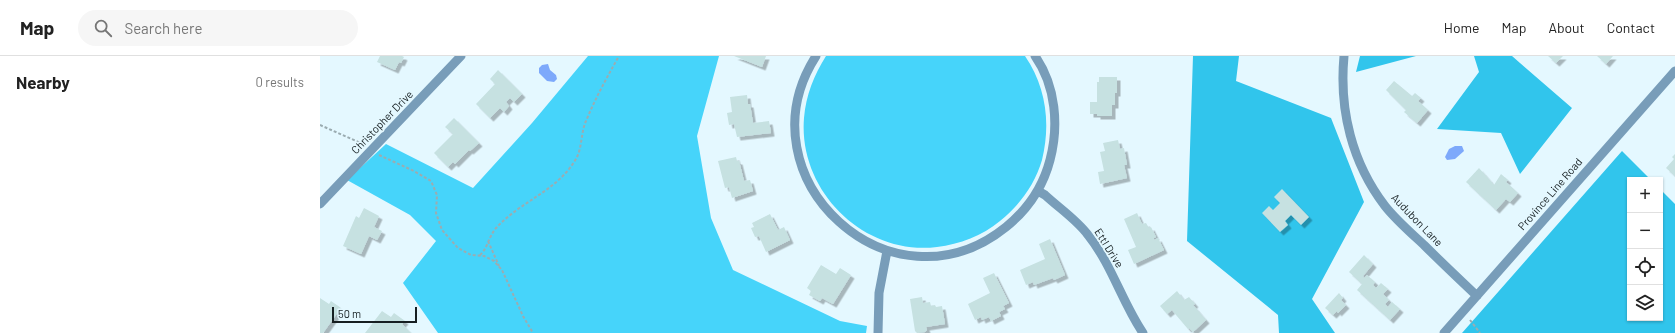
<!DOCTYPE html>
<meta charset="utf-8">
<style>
:root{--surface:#fff;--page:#f6f6f6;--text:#222;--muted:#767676;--line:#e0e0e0}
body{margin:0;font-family:Barlow,sans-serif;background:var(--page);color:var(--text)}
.controls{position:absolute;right:12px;bottom:12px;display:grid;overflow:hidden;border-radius:0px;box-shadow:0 1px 3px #0004}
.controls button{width:36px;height:36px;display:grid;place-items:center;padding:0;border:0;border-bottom:1px solid var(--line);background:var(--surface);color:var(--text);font:20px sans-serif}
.scale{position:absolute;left:12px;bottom:10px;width:85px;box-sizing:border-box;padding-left:4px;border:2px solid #161f22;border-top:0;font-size:11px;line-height:14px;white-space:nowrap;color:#161f22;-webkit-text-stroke:3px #e4f8ff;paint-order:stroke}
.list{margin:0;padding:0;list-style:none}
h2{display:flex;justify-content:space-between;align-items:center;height:52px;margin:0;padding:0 16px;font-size:17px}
h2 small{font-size:13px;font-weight:400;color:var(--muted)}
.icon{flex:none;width:22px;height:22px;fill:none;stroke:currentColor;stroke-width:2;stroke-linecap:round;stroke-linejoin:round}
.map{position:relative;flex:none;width:1355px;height:277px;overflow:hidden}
header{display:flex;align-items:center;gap:24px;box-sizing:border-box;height:56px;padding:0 20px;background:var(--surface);border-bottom:1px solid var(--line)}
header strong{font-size:19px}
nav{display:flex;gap:22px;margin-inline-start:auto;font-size:14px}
.search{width:280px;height:36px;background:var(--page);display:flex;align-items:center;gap:10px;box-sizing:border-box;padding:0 14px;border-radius:22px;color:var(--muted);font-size:15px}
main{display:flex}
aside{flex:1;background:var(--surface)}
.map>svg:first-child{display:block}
.green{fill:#46d4fa}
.forest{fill:#31c5ec}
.water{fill:#7da9fb}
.building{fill:#c6e1e1;filter:url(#shadow)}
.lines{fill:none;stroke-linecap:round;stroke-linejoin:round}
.path{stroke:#9bacb1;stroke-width:2;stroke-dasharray:3 2;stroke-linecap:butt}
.minor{stroke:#789db9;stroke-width:9}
.labels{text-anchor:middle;stroke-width:3.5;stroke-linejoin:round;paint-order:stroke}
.street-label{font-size:11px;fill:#161f22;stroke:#e4f8ff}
</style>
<header>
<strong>Map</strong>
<div class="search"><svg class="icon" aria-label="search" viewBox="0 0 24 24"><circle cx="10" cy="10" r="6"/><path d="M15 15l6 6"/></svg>Search here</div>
<nav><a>Home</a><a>Map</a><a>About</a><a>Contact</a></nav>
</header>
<main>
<aside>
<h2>Nearby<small>0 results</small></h2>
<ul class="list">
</ul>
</aside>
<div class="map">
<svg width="1355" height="277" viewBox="0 0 1355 277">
<defs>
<filter id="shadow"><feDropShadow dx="3.5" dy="3.5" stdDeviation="0" flood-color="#0004"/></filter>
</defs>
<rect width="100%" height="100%" fill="#e4f8ff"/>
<path class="green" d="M268,0H399L377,80L391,162L413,214L520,265L547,270L546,277H118L83,227L116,185L90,159L27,124L66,88L153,132L212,67Z
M506,0H705C726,31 731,67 722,104C715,128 700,149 680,165C662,180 640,188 617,191C544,200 478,135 484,62C486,39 494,19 506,0Z"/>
<path class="forest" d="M873,0H919L916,25L1011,62L1044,146L992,243L1015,277H959L958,259L867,185Z
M1040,0H1096L1036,16Z
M1154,0H1192L1252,52L1200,118L1181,77L1117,73L1159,16Z
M1302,95L1331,124H1310V262H1340V133L1355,148V277H1142Z"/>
<path class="water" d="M228,8L230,14L236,19L237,23L234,26L227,25L219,17V12L222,9Z
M1135,90H1142L1144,95L1135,103L1127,104L1125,101L1129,93Z"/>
<path class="building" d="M60,0H82L84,1L81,7L79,6L75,14L57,6Z
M414,0H446L442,11Z
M1228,0H1243L1236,7Z
M1277,0H1293L1286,8Z
M178,14L202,38L194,46L190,42L186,46L189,50L184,56L180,52L170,62L156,48L175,28L170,23Z
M779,21H797V37H795V49H792V60H777V58H770V46H777V26H779Z
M1074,25L1092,40L1095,37L1101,42L1098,45L1108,54L1097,67L1084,56L1086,54L1066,34Z
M427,39L428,48H430L433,67L449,65L451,77L417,81L414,68L409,69L407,57L412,56L410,41Z
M134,62L159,87L150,95L149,94L135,108L133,106L128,111L114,97L133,78L125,71Z
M798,84L800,93L804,92L807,109H804L807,122L780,128L778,116L784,115L780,96L785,95L783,87Z
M1355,98V120L1346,112L1354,103L1352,101Z
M416,101L417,105H419L424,125L430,124L433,135L412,142L409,131L405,132L398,105Z
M1159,112L1174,129L1181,118L1188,124L1186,126L1198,137L1190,146L1186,143L1176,154L1146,126Z
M962,133L989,161L981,169L971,159L965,165L968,169L960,176L942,157L949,150L953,154L960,147L954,141Z
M44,152L59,160L54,171L62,175L57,184L49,180L41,198L23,190L36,160L39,162Z
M817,157L822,168L826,167L829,172L831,171L836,181L834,182V184L838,182L844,194L814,208L808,194L816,191L804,163Z
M450,158L458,174L464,171L470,184L446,196L439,180L435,181L431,172L434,171L432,167Z
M730,183L745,219L734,224L733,222L714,229L713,226L706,229L700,214L725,203L719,188Z
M1044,199L1053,208L1043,220L1044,222L1047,219L1055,226L1053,229L1056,232L1061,227L1068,233L1063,238L1069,244L1065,248L1068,251L1072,246L1080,253L1070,264L1037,234L1042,228L1029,216Z
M501,209L516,218L520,212L531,219L513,248L502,242L500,245L489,239L491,235L487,232Z
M674,217L689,247L683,250L685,253L679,256L681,260L671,265L669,261L662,264L661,261L655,264L648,248L670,237L663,222Z
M857,235L864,244L869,241L875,248L873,249L886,264L873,276L869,272L868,273L852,254L847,258L840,250Z
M1019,237L1023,242L1021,244L1026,249L1018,257L1017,255L1013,259L1005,252Z
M602,241L603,247L610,246L611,250L615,249L616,251L622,250L625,268L606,271L607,274L605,276L597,277L595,275L590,243Z
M0,242L9,248L11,245L21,252L3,277H0Z
M62,255L71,261L74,257L85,265L82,268L91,277H45Z"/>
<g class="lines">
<path class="path" d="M0,69L43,88
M59,99L94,115L111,125L117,139L116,157L122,174L138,192L151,199L164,200L174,205L182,214L203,260L213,277
M168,185L179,210
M160,199C168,192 169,179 177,171C200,146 236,135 254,106C263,94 260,78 266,65C275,43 287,21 299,0
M1150,264L1160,277"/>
<path class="minor" d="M496,0C418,122 572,263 686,171C707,154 723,131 730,104C739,70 736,30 715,0
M1024,0C1019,54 1032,107 1065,150C1076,164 1090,176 1104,189C1121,206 1139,223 1157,240
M718,135L725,139C739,152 757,164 768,179C792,209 802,246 823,277
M0,148L141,0
M558,277L559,237L567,195
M1124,277L1355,15"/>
</g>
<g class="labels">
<g class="street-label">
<text transform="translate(62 66) rotate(-46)" y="4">Christopher Drive</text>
<text transform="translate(1230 138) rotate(-49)" y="4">Province Line Road</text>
<text transform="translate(1097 164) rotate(46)" y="4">Audubon Lane</text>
<text transform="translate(789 192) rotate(58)" y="4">Ettl Drive</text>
</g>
</g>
</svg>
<div class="controls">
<button>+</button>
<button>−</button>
<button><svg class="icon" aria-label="locate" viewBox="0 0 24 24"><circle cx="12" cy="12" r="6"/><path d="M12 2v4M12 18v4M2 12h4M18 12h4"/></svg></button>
<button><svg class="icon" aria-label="layers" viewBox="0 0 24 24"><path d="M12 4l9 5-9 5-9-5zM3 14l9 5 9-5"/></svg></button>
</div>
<div class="scale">50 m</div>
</div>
</main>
